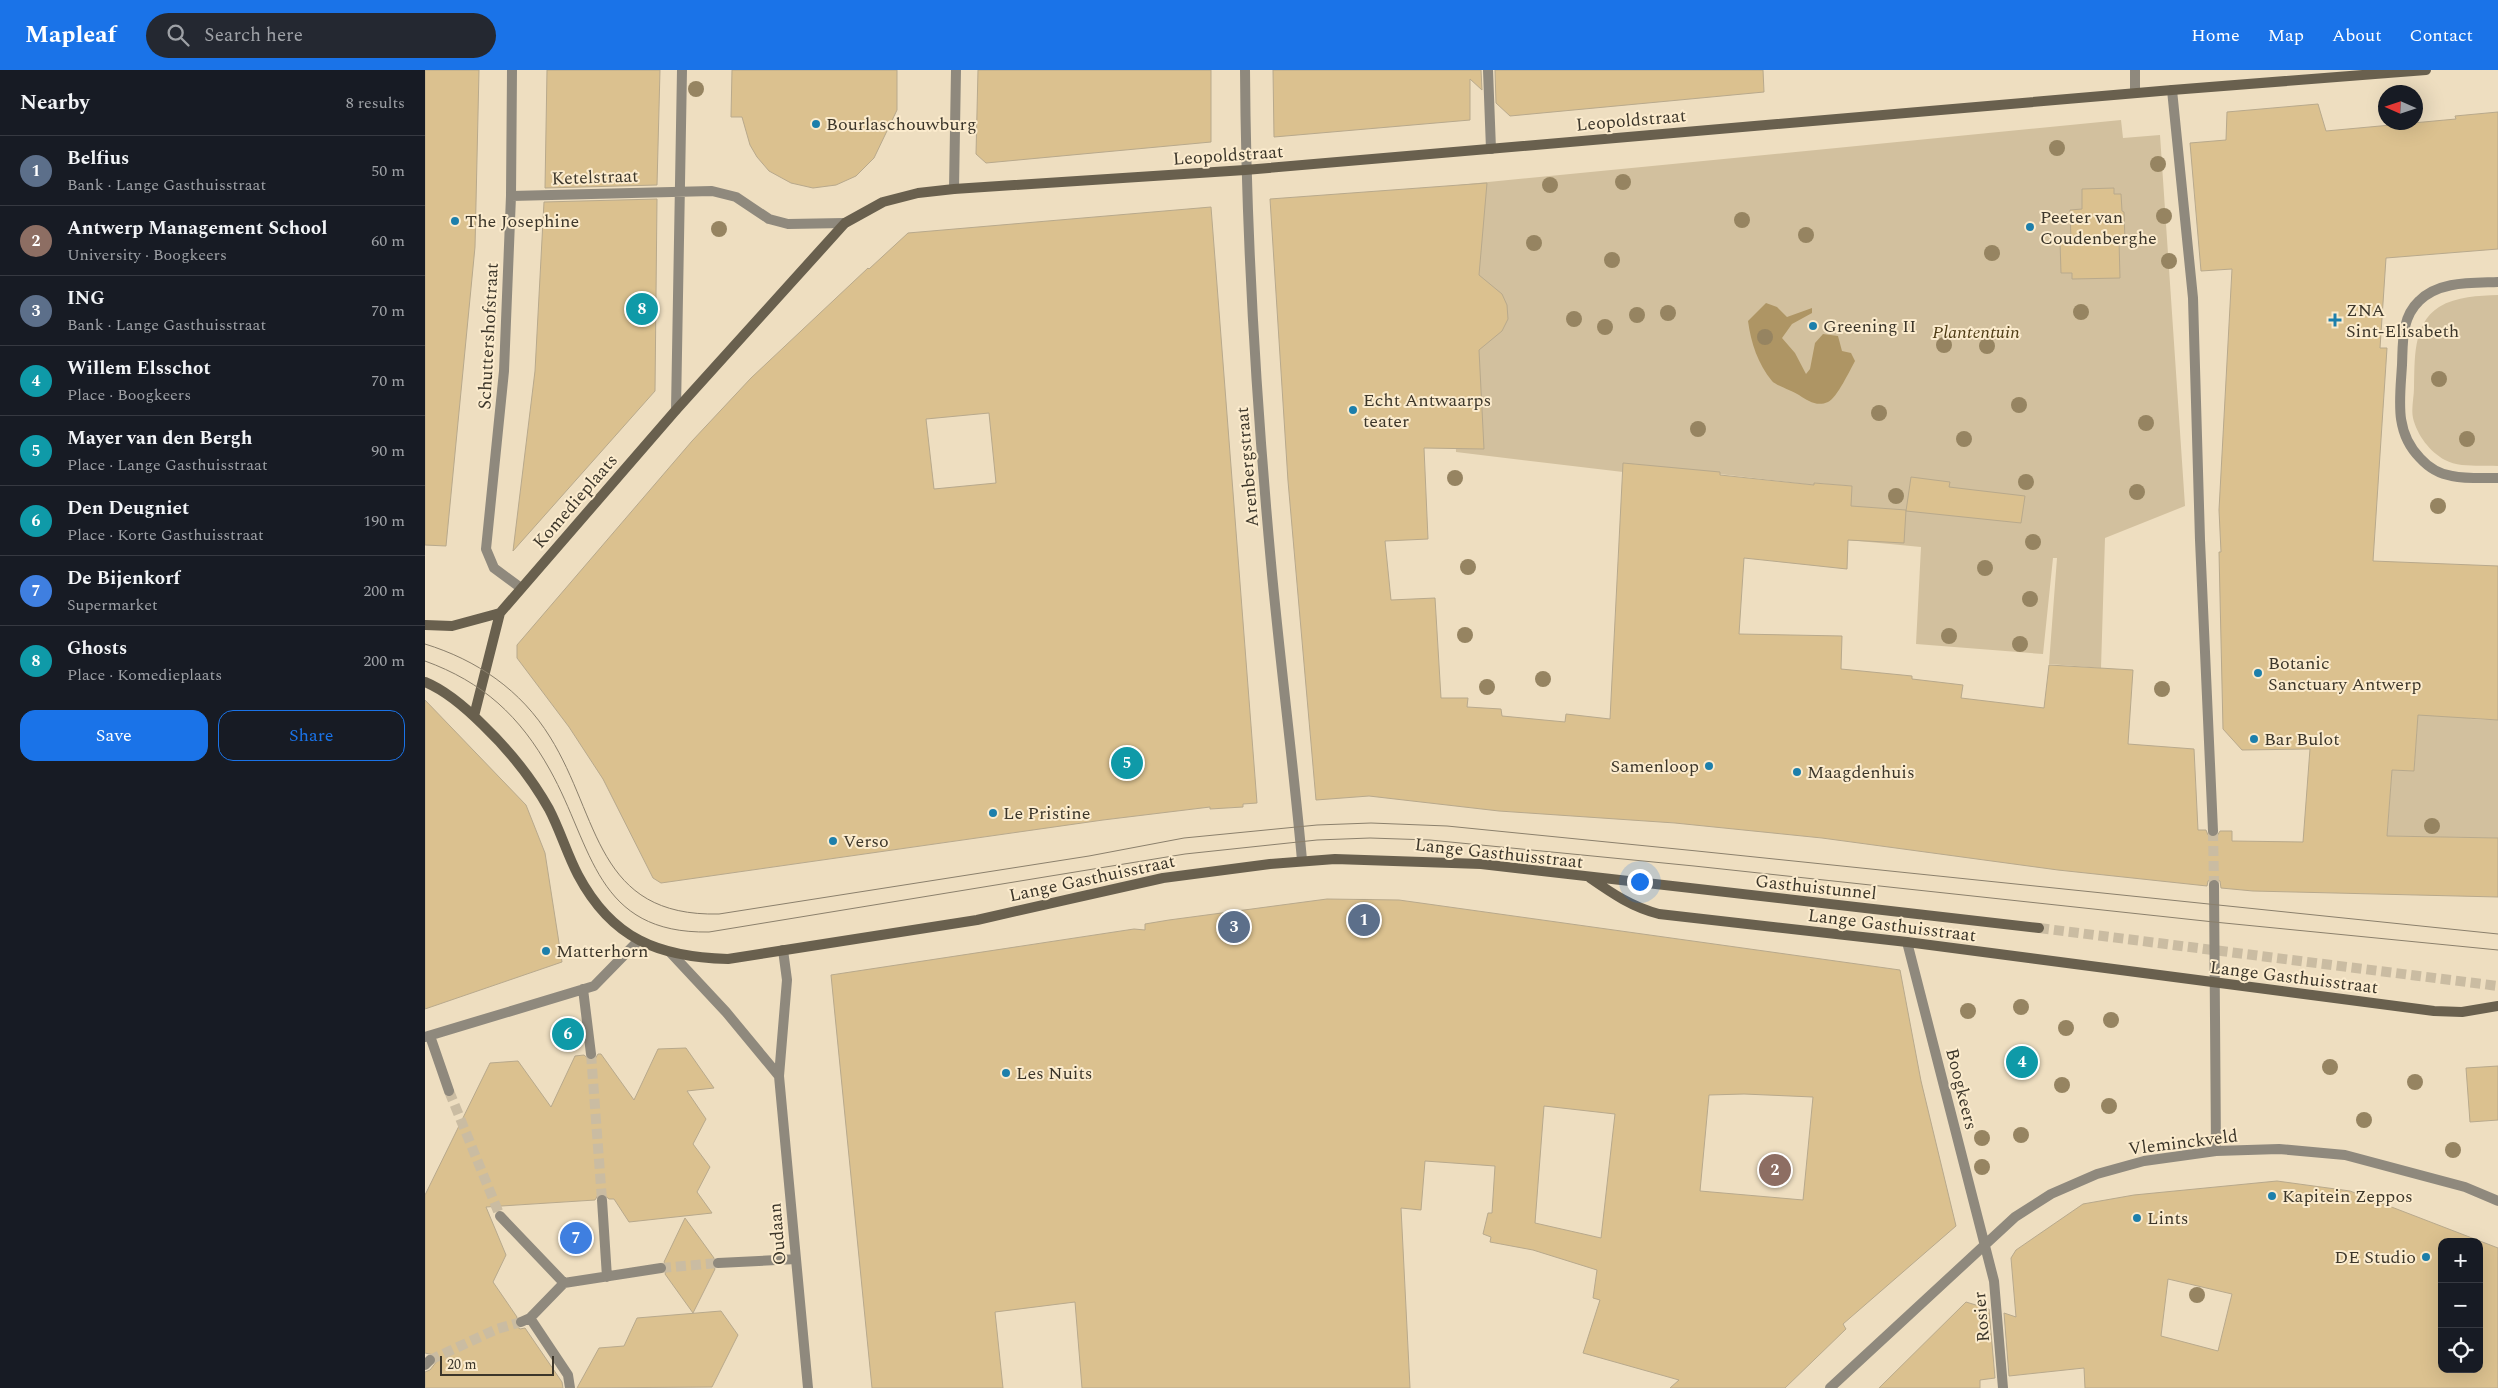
<!DOCTYPE html>
<meta charset="utf-8">
<style>
:root{--surface:#171b24;--page:#242831;--text:#f1f3f6;--muted:#9ea1a6;--line:#363941;--accent:#1a73e8}
body{margin:0;font-family:Spectral,serif;background:var(--page);color:var(--text)}
.controls{position:absolute;right:15px;bottom:15px;display:grid;overflow:hidden;border-radius:10px;box-shadow:0 5px 20px #0002}
.controls button{width:45px;height:45px;display:grid;place-items:center;padding:0;border:0;border-bottom:1px solid var(--line);background:var(--surface);color:var(--text);font:25px sans-serif}
.compass{position:absolute;left:1953px;top:15px;width:45px;height:45px;border-radius:50%;background:var(--surface);box-shadow:0 5px 20px #0002;rotate:273deg}
.scale{position:absolute;left:15px;bottom:12px;width:114px;box-sizing:border-box;padding-left:5px;border:2px solid #3c362a;border-top:0;font-size:14px;line-height:18px;white-space:nowrap;color:#3c362a;-webkit-text-stroke:4px #fbebcd;paint-order:stroke}
.you{position:absolute;left:1214px;top:811px;width:18px;height:18px;margin:-12px;border:4px solid #fff;border-radius:50%;background:#1a73e8;box-shadow:0 0 0 8px #1a73e833}
.badge{display:grid;place-items:center;width:32px;height:32px;border-radius:50%;background:var(--accent);color:#fff;font-size:16px;font-weight:700}
.pin{position:absolute;translate:-50% -50%;border:2px solid #fff;box-shadow:0 1px 5px #0006}
.list{margin:0;padding:0;list-style:none}
h2{display:flex;justify-content:space-between;align-items:center;height:65px;margin:0;padding:0 20px;font-size:21px}
h2 small{font-size:16px;font-weight:400;color:var(--muted)}
.list li{display:grid;grid-template-columns:32px 1fr auto;gap:15px;align-items:center;box-sizing:border-box;height:70px;padding:0 20px;border-top:1px solid var(--line)}
.list b{display:block;font-size:19px;white-space:nowrap}
.list p{margin:0;font-size:16px;white-space:nowrap;color:var(--muted)}
.list em{font-size:16px;font-style:normal;color:var(--muted)}
.actions{display:flex;gap:10px;padding:15px 20px}
.actions a{flex:1;padding:11px 0;border:1px solid var(--accent);border-radius:15px;text-align:center;font-size:18px;color:var(--accent)}
.actions .main{background:var(--accent);color:#fff}
.icon{flex:none;width:28px;height:28px;fill:none;stroke:currentColor;stroke-width:2;stroke-linecap:round;stroke-linejoin:round}
.map{position:relative;flex:none;width:2073px;height:1318px;overflow:hidden}
header{display:flex;align-items:center;gap:30px;box-sizing:border-box;height:70px;padding:0 25px;background:var(--accent);color:#fff}
header strong{font-size:24px}
nav{display:flex;gap:28px;margin-inline-start:auto;font-size:18px}
.search{width:350px;height:45px;background:var(--page);display:flex;align-items:center;gap:12px;box-sizing:border-box;padding:0 18px;border-radius:28px;color:var(--muted);font-size:19px}
main{display:flex}
aside{flex:1;background:var(--surface)}
.map>svg:first-child{display:block}
.green{fill:#d2c09e}
.water{fill:#ae9564}
.building{fill:#dbc18f;stroke:#b8a98c;fill-rule:evenodd}
.lines{fill:none;stroke-linecap:round;stroke-linejoin:round}
.street-tunnel{stroke:#cabca2;stroke-width:10;stroke-dasharray:10 5;stroke-linecap:butt}
.secondary-tunnel{stroke:#cabca2;stroke-width:10;stroke-dasharray:10 5;stroke-linecap:butt}
.lane{stroke:#8f897d;stroke-width:10}
.street{stroke:#8f897d;stroke-width:10}
.secondary{stroke:#69604e;stroke-width:10}
.tram{stroke:#8b806c;stroke-width:1}
.tree{fill:#968461}
.poi-dot{fill:#1d7fab;stroke:#fbebcd;stroke-width:2}
.labels{text-anchor:middle;stroke-width:4;stroke-linejoin:round;paint-order:stroke}
.street-label{font-size:18px;fill:#3c362a;stroke:#fbebcd}
.poi-label{font-size:18px;fill:#3c362a;stroke:#fbebcd;text-anchor:start}
.park-label{font-size:18px;font-style:italic;fill:#4e3b14;stroke:#fbebcd}
</style>
<header>
<strong>Mapleaf</strong>
<div class="search"><svg class="icon" aria-label="search" viewBox="0 0 24 24"><circle cx="10" cy="10" r="6"/><path d="M15 15l6 6"/></svg>Search here</div>
<nav><a>Home</a><a>Map</a><a>About</a><a>Contact</a></nav>
</header>
<main>
<aside>
<h2>Nearby<small>8 results</small></h2>
<ul class="list">
<li><span class="badge" style="background:#5c6f8a">1</span><div><b>Belfius</b><p>Bank · Lange Gasthuisstraat</p></div><em>50 m</em></li>
<li><span class="badge" style="background:#8d6e63">2</span><div><b>Antwerp Management School</b><p>University · Boogkeers</p></div><em>60 m</em></li>
<li><span class="badge" style="background:#5c6f8a">3</span><div><b>ING</b><p>Bank · Lange Gasthuisstraat</p></div><em>70 m</em></li>
<li><span class="badge" style="background:#0f9aa8">4</span><div><b>Willem Elsschot</b><p>Place · Boogkeers</p></div><em>70 m</em></li>
<li><span class="badge" style="background:#0f9aa8">5</span><div><b>Mayer van den Bergh</b><p>Place · Lange Gasthuisstraat</p></div><em>90 m</em></li>
<li><span class="badge" style="background:#0f9aa8">6</span><div><b>Den Deugniet</b><p>Place · Korte Gasthuisstraat</p></div><em>190 m</em></li>
<li><span class="badge" style="background:#3f7fe0">7</span><div><b>De Bijenkorf</b><p>Supermarket</p></div><em>200 m</em></li>
<li><span class="badge" style="background:#0f9aa8">8</span><div><b>Ghosts</b><p>Place · Komedieplaats</p></div><em>200 m</em></li>
</ul>
<div class="actions"><a class="main">Save</a><a>Share</a></div>
</aside>
<div class="map">
<svg width="2073" height="1318" viewBox="0 0 2073 1318">
<rect width="100%" height="100%" fill="#eedec0"/>
<path class="green" d="M1696,50L1698,68L1735,65L1760,436L1680,468L1676,598L1624,594L1632,488H1628L1618,584L1491,574L1496,477L1423,470L1427,416L1390,413L1389,415L1208,394L1198,402L1031,382L1026,211L1033,115Z
M2073,225V396C2057,395 2035,398 2020,390C2005,382 1992,365 1988,348C1986,339 1989,327 1989,318C1990,291 1987,254 2014,237C2032,226 2053,226 2073,225Z
M1995,608L2047,621L2045,649L2073,650V768L1962,766L1967,700L1989,701Z"/>
<path class="water" d="M1341,233L1352,237L1362,247L1387,238V243L1367,254L1357,268L1370,283L1381,304L1385,299L1390,273L1398,264L1413,266L1417,281L1426,283L1430,291C1425,300 1412,328 1403,332C1392,337 1383,331 1374,325C1368,321 1350,315 1347,311C1333,294 1326,273 1323,251Z"/>
<path class="building" d="M0,0H54L50,177L21,476L0,475Z
M122,0H235L232,115L120,118Z
M307,0H472V40L449,88L431,106L411,115L388,118L366,113L344,101L332,87L325,75L317,47H306Z
M553,0H786V72L561,93L551,84Z
M848,0H1056L1057,20L1045,9V50L849,67Z
M1070,0H1338L1339,22L1085,46L1071,33Z
M1893,34L1901,61L2031,49L2030,46L2073,42V179L1961,188L1955,278H1962L1948,491L2073,496V650L1993,645L1989,701L1967,700L1962,766L2073,768V827L1828,821L1796,818L1795,811L1789,808L1783,811L1782,816L1633,800L1397,768L1250,753L1074,741L944,726L891,730L863,411L845,129L1062,113L1054,205L1077,224L1082,235L1083,249L1077,261L1054,280L1059,379L999,378L1003,469L960,471L966,530L1010,528L1016,628H1043L1042,637L1076,639L1077,646L1140,652L1141,644L1185,649L1198,393L1295,402V405L1389,415V413L1427,416L1426,436L1481,440L1479,473L1423,470L1422,499L1319,488L1314,564L1417,566L1416,599L1487,606V609L1538,615L1536,628L1619,638L1624,595L1708,600L1703,674L1769,679L1773,760H1781L1783,765L1788,768L1792,766L1795,761H1807V771L1878,772L1885,679L1817,680L1798,659L1794,482H1796L1794,440L1807,199L1776,201L1765,73L1801,70L1802,42Z
M1689,118V124H1696L1697,141L1699,142L1700,171H1694L1695,208L1647,209V203H1636L1635,171L1646,170L1645,140L1657,139V119Z
M232,129L230,321L88,481L110,301L119,132Z
M786,137L832,733L818,734V737L785,739V737L678,750L236,813L228,808L178,709L144,657L92,588V575L267,371L326,308L443,198L444,199L483,163ZM564,343L571,413L509,419L501,349Z
M1486,407L1525,412L1524,417L1600,426L1596,453L1481,441Z
M0,630L101,735L120,783L137,892L0,939Z
M902,829L974,830L1475,900L1496,1011L1531,1156L1418,1254L1421,1259L1360,1318H1245L1254,1310L1158,1283L1175,1230L1168,1228L1172,1200L1108,1180L1065,1172L1066,1167L1058,1164L1063,1143H1067L1070,1096L1000,1091L996,1140L976,1138L985,1318H657L650,1232L570,1242L578,1318H447L406,905L709,859L720,860V854L744,850ZM1319,1024L1388,1027L1378,1130L1275,1121L1284,1025ZM1119,1036L1190,1044L1176,1168L1110,1153Z
M261,978L289,1018L262,1021L281,1049L268,1074L285,1097L272,1122L287,1143L204,1152L189,1129H184L177,1123L173,1125L170,1130L61,1137L81,1185L68,1212L92,1247L90,1255L95,1259L100,1258L137,1312L138,1318H0V1302L5,1300L12,1291L9,1285L0,1283V1125L65,993L93,991L126,1037L150,986L159,985L166,991L170,989L173,984H176L209,1030L233,979Z
M2073,996V1050L2045,1052L2041,998Z
M1852,1111L1925,1121L2073,1178V1318H1660L1659,1298L1584,1306L1579,1243L1591,1247L1586,1188L1591,1180L1658,1134L1709,1125ZM2017,1172H2054V1299H2017ZM1743,1209L1807,1224L1793,1281L1736,1266Z
M260,1148L289,1188L286,1194L290,1199L268,1243L240,1204L243,1197L239,1192Z
M1541,1232L1564,1239L1570,1308L1555,1310V1318H1454Z
M296,1241L313,1265L287,1317L152,1318L174,1278L199,1276L212,1248Z"/>
<g class="lines">
<path class="street-tunnel" d="M1788,761L1789,815
M166,984L177,1130
M24,1021L75,1146
M236,1198L293,1193
M5,1290L72,1259L96,1252"/>
<path class="secondary-tunnel" d="M1614,858L2073,916"/>
<path class="lane" d="M2073,212C2046,213 2014,211 1994,231C1976,248 1978,273 1977,295C1975,329 1969,362 1995,388C2004,398 2014,404 2027,406C2042,409 2058,408 2073,408"/>
<path class="street" d="M87,0L86,126L79,301L61,479L69,498L96,518
M820,0C821,164 831,329 846,493C855,592 868,691 877,790
M1063,0L1066,79
M1710,0V23
M1747,20L1768,228L1775,470L1788,761
M529,119L531,0
M86,126L287,121L311,127L344,149L363,154L420,153
M251,340L257,0
M1789,815L1791,1081
M1482,872L1569,1211L1578,1318
M358,880L362,910L354,1006L383,1318
M245,882L301,942L354,1006
M158,919L166,984
M5,966L24,1021
M0,967L169,916L213,871
M177,1130L182,1207
M75,1146L139,1213
M293,1193L371,1189
M139,1213L236,1198
M105,1248L143,1305L145,1318
M96,1252L105,1248L139,1213
M0,1295L5,1290
M1405,1318L1590,1147L1626,1124L1672,1104L1719,1091L1791,1081L1854,1079L1920,1085L2040,1117L2073,1131"/>
<path class="secondary" d="M0,555L27,556L75,543
M0,612C22,621 42,639 58,655C84,680 106,707 124,739C135,760 142,784 153,805C187,869 233,887 303,889L552,850L738,808L845,794L910,789L1056,794L1614,858
M49,646L75,543L251,340L420,153L458,132L493,123L529,119L820,100L1747,20L2001,0
M1165,808C1188,824 1207,837 1234,844L1482,872L2009,941L2037,942L2073,936"/>
<path class="tram" d="M0,574C52,590 96,620 125,667C175,747 170,847 294,844L664,786L759,768L892,755L946,753L1022,756L1272,781L2073,864
M0,591C58,612 95,646 125,700C168,777 170,864 284,862L760,784L892,770L945,768L1005,770L1269,796L1789,852L2073,880"/>
</g>
<g class="tree">
<circle cx="271" cy="19" r="8"/>
<circle cx="1632" cy="78" r="8"/>
<circle cx="1733" cy="94" r="8"/>
<circle cx="1198" cy="112" r="8"/>
<circle cx="1125" cy="115" r="8"/>
<circle cx="1739" cy="146" r="8"/>
<circle cx="1317" cy="150" r="8"/>
<circle cx="294" cy="159" r="8"/>
<circle cx="1381" cy="165" r="8"/>
<circle cx="1109" cy="173" r="8"/>
<circle cx="1567" cy="183" r="8"/>
<circle cx="1187" cy="190" r="8"/>
<circle cx="1744" cy="191" r="8"/>
<circle cx="1656" cy="242" r="8"/>
<circle cx="1243" cy="243" r="8"/>
<circle cx="1212" cy="245" r="8"/>
<circle cx="1149" cy="249" r="8"/>
<circle cx="1180" cy="257" r="8"/>
<circle cx="1340" cy="267" r="8"/>
<circle cx="1519" cy="275" r="8"/>
<circle cx="1562" cy="276" r="8"/>
<circle cx="2014" cy="309" r="8"/>
<circle cx="1594" cy="335" r="8"/>
<circle cx="1454" cy="343" r="8"/>
<circle cx="1721" cy="353" r="8"/>
<circle cx="1273" cy="359" r="8"/>
<circle cx="1539" cy="369" r="8"/>
<circle cx="2042" cy="369" r="8"/>
<circle cx="1030" cy="408" r="8"/>
<circle cx="1601" cy="412" r="8"/>
<circle cx="1712" cy="422" r="8"/>
<circle cx="1471" cy="426" r="8"/>
<circle cx="2013" cy="436" r="8"/>
<circle cx="1608" cy="472" r="8"/>
<circle cx="1043" cy="497" r="8"/>
<circle cx="1560" cy="498" r="8"/>
<circle cx="1605" cy="529" r="8"/>
<circle cx="1040" cy="565" r="8"/>
<circle cx="1524" cy="566" r="8"/>
<circle cx="1595" cy="574" r="8"/>
<circle cx="1118" cy="609" r="8"/>
<circle cx="1062" cy="617" r="8"/>
<circle cx="1737" cy="619" r="8"/>
<circle cx="2007" cy="756" r="8"/>
<circle cx="1596" cy="937" r="8"/>
<circle cx="1543" cy="941" r="8"/>
<circle cx="1686" cy="950" r="8"/>
<circle cx="1641" cy="958" r="8"/>
<circle cx="1905" cy="997" r="8"/>
<circle cx="1990" cy="1012" r="8"/>
<circle cx="1637" cy="1015" r="8"/>
<circle cx="1684" cy="1036" r="8"/>
<circle cx="1939" cy="1050" r="8"/>
<circle cx="1596" cy="1065" r="8"/>
<circle cx="1557" cy="1068" r="8"/>
<circle cx="2028" cy="1080" r="8"/>
<circle cx="1557" cy="1097" r="8"/>
<circle cx="1772" cy="1225" r="8"/>
</g>
<g class="poi-dot">
<circle cx="391" cy="54" r="5"/>
<circle cx="30" cy="151" r="5"/>
<circle cx="1605" cy="157" r="5"/>
<path d="M1907.5 242.5h5v5h5v5h-5v5h-5v-5h-5v-5h5z"/>
<circle cx="1388" cy="256" r="5"/>
<circle cx="928" cy="340" r="5"/>
<circle cx="1833" cy="603" r="5"/>
<circle cx="1829" cy="669" r="5"/>
<circle cx="1284" cy="696" r="5"/>
<circle cx="1372" cy="702" r="5"/>
<circle cx="568" cy="743" r="5"/>
<circle cx="408" cy="771" r="5"/>
<circle cx="121" cy="881" r="5"/>
<circle cx="581" cy="1003" r="5"/>
<circle cx="1847" cy="1126" r="5"/>
<circle cx="1712" cy="1148" r="5"/>
<circle cx="2001" cy="1187" r="5"/>
</g>
<g class="labels">
<g class="street-label">
<text transform="translate(1206 50) rotate(-5)" y="6">Leopoldstraat</text>
<text transform="translate(803 85) rotate(-4)" y="6">Leopoldstraat</text>
<text transform="translate(170 107) rotate(-2)" y="6">Ketelstraat</text>
<text transform="translate(63 266) rotate(-87)" y="6">Schuttershofstraat</text>
<text transform="translate(822 397) rotate(-95)" y="6">Arenbergstraat</text>
<text transform="translate(150 431) rotate(-49)" y="6">Komedieplaats</text>
<text transform="translate(1074 783) rotate(6)" y="6">Lange Gasthuisstraat</text>
<text transform="translate(667 808) rotate(-12)" y="6">Lange Gasthuisstraat</text>
<text transform="translate(1391 817) rotate(6)" y="6">Gasthuistunnel</text>
<text transform="translate(1467 855) rotate(7)" y="6">Lange Gasthuisstraat</text>
<text transform="translate(1869 907) rotate(7)" y="6">Lange Gasthuisstraat</text>
<text transform="translate(1537 1019) rotate(76)" y="6">Boogkeers</text>
<text transform="translate(1758 1072) rotate(-7)" y="6">Vleminckveld</text>
<text transform="translate(352 1164) rotate(-95)" y="6">Oudaan</text>
<text transform="translate(1556 1247) rotate(-95)" y="6">Rosier</text>
</g>
<g class="poi-label">
<text x="401" y="60">Bourlaschouwburg</text>
<text x="1615" y="153">Peeter van<tspan x="1615" dy="21">Coudenberghe</tspan></text>
<text x="40" y="157">The Josephine</text>
<text x="1921" y="246">ZNA<tspan x="1921" dy="21">Sint-Elisabeth</tspan></text>
<text x="1398" y="262">Greening II</text>
<text x="938" y="336">Echt Antwaarps<tspan x="938" dy="21">teater</tspan></text>
<text x="1843" y="599">Botanic<tspan x="1843" dy="21">Sanctuary Antwerp</tspan></text>
<text x="1839" y="675">Bar Bulot</text>
<text x="1274" y="702" text-anchor="end">Samenloop</text>
<text x="1382" y="708">Maagdenhuis</text>
<text x="578" y="749">Le Pristine</text>
<text x="418" y="777">Verso</text>
<text x="131" y="887">Matterhorn</text>
<text x="591" y="1009">Les Nuits</text>
<text x="1857" y="1132">Kapitein Zeppos</text>
<text x="1722" y="1154">Lints</text>
<text x="1991" y="1193" text-anchor="end">DE Studio</text>
</g>
<g class="park-label">
<text x="1551" y="268">Plantentuin</text>
</g>
</g>
</svg>
<div class="controls">
<button>+</button>
<button>−</button>
<button><svg class="icon" aria-label="locate" viewBox="0 0 24 24"><circle cx="12" cy="12" r="6"/><path d="M12 2v4M12 18v4M2 12h4M18 12h4"/></svg></button>
</div>
<svg class="compass" viewBox="-18 -18 36 36"><path d="M0-13l5 13h-10z" fill="#e53935"/><path d="M0 13l5-13h-10z" fill="#9ea1a6"/></svg>
<div class="scale">20 m</div>
<div class="you"></div>
<div class="pin badge" style="left:939px;top:850px;background:#5c6f8a">1</div>
<div class="pin badge" style="left:1350px;top:1100px;background:#8d6e63">2</div>
<div class="pin badge" style="left:809px;top:857px;background:#5c6f8a">3</div>
<div class="pin badge" style="left:1597px;top:992px;background:#0f9aa8">4</div>
<div class="pin badge" style="left:702px;top:693px;background:#0f9aa8">5</div>
<div class="pin badge" style="left:143px;top:964px;background:#0f9aa8">6</div>
<div class="pin badge" style="left:151px;top:1168px;background:#3f7fe0">7</div>
<div class="pin badge" style="left:217px;top:239px;background:#0f9aa8">8</div>
</div>
</main>
